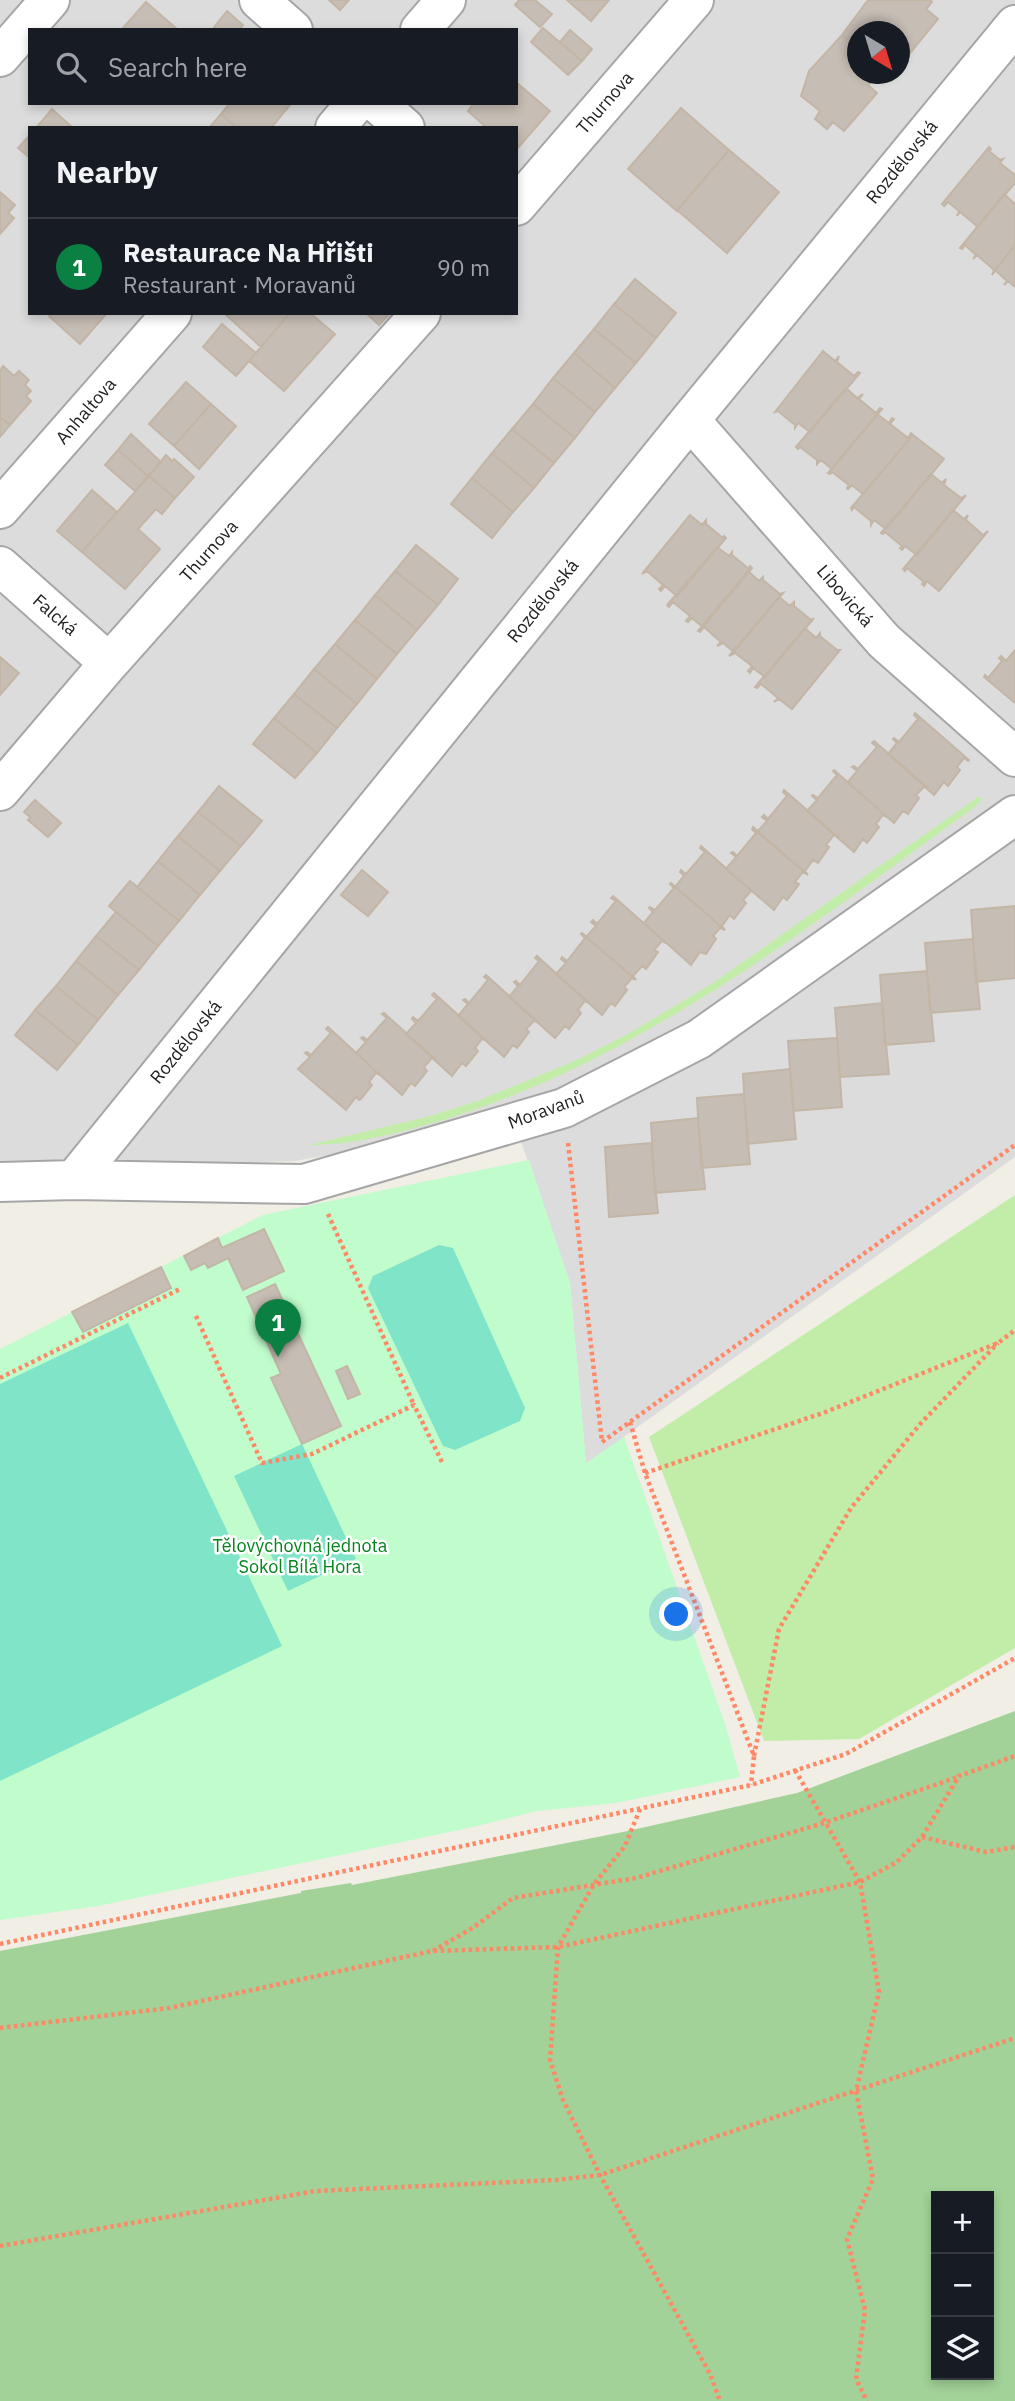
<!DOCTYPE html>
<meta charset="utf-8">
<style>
:root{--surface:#171b24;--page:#242831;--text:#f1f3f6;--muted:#9ea1a6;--line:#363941;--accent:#0b8043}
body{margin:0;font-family:"IBM Plex Sans",sans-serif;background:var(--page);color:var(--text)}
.controls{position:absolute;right:21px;bottom:21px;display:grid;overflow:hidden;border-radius:0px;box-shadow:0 4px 10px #0003}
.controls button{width:63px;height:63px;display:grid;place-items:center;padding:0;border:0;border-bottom:2px solid var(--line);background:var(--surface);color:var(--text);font:35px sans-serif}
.compass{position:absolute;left:847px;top:21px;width:63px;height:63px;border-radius:50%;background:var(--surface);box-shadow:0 4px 10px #0003;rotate:142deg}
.you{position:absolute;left:677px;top:1615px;width:24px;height:24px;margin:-18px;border:5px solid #fff;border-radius:50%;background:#1a73e8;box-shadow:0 0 0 10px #1a73e833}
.badge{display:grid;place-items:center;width:46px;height:46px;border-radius:50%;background:var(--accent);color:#fff;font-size:23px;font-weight:700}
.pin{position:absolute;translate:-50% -58px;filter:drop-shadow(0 2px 4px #0008)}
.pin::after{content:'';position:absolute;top:37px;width:24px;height:21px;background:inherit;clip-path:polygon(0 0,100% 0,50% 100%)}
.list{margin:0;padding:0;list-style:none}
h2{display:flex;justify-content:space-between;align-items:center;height:91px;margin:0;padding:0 28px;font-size:30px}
h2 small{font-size:23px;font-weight:400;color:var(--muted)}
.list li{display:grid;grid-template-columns:46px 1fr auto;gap:21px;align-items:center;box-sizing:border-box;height:98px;padding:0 28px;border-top:2px solid var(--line)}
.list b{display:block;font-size:26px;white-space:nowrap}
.list p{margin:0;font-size:23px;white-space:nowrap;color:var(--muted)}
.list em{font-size:23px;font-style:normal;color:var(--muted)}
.icon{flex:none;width:38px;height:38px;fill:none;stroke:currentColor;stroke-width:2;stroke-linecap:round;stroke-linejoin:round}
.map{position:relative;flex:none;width:1015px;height:2401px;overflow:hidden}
.search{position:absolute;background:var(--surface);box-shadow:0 4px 10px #0003;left:28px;top:28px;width:490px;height:77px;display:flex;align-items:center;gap:18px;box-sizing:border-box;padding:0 24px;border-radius:0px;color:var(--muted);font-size:26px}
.panel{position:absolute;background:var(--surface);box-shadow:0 4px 10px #0003;left:28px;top:126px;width:490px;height:189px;border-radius:0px}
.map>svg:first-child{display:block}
.residential{fill:#dddcdc;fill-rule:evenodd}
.grass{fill:#c2eda8}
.forest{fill:#a2d297;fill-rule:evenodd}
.park{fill:#c0fccc}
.pitch{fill:#7fe4c8}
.building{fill:#c6bdb4;stroke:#c3b6a6;stroke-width:2}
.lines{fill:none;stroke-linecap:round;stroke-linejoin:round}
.minor-casing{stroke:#a6a6a6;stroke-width:42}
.path{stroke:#ff8867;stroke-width:4.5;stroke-dasharray:3.5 3.5;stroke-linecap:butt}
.minor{stroke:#fff;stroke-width:38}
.labels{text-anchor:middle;stroke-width:5;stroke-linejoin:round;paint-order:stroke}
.street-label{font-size:18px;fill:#1f1f1f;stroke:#fff}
.park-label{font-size:18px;fill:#05851e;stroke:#fff}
</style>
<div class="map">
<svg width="1015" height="2401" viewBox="0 0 1015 2401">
<rect width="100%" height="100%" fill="#f0eee5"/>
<path class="residential" d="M0,0H1015V1157L586,1464L570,1283L510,1110L386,1145L295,1161L164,1165L0,1161ZM30,30H516V103H30ZM858,32H900V74H858ZM30,128H516V313H30Z"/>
<path class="grass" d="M978,797L983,798L976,806C788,942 597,1095 363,1140C345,1144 324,1144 305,1146L427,1117L480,1100L579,1059L626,1035L713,983Z
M1015,1195V1648L859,1739L764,1741L649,1437Z"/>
<path class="forest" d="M1015,1711V2401H0V1951L301,1893V1891L351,1883L352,1885L623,1832L797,1793ZM936,2196H989V2375H936Z"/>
<path class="park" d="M529,1160L570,1283L586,1463L624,1437L725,1724L740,1777L616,1803L537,1811L473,1827L98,1906L0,1920V1349L263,1215Z"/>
<path class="pitch" d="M439,1245L453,1248L525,1408L520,1421L455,1450L443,1446L368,1288L373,1276Z
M128,1323L282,1646L0,1781V1384Z
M302,1444L356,1559L288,1591L234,1476Z"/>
<path class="building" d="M329,0H349L340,10Z
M519,0H535L552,14L540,27L515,5Z
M567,0H609L591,21Z
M868,0H930L932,2L926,9L938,19L906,58L900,53V32H858V47L842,35Z
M146,2L178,30L122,29Z
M227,11L243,25L239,30H212Z
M543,28L582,61L568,75L531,42Z
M570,30L592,49L582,61L560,42Z
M842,35L858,47V74H877L868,85L877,93L844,131L833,122L827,129L815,119L820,111L801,96L809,71Z
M516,82L550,111L516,150V128H487L468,111L474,103H516Z
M230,103H288L290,105L271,128H237L221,114Z
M681,108L729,150L677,211L628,169Z
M52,109L73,128H36Z
M221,114L237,128H209Z
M30,135V158L18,148Z
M989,147L991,149L989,151L1000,160L1003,159L1000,163L1015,175V183L975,230L977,226L960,212L957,216L959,211L948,202L944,206L942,204Z
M729,150L779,192L727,253L677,210Z
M0,192L15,205L8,213L14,218L0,234Z
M1004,194L1015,204V245L992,275L994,270L977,255L973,259L976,255L965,245L962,249L960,248Z
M1015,245V287L1008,281L1004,285L1007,281L995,270Z
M635,279L676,313L656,338L614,304Z
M614,304L656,338L636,363L594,329Z
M51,313H107L80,344L49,316Z
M224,313H290L261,347Z
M290,313H310L335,334L284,391L249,361Z
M366,313H390L379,325Z
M222,324L256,353L236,376L203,347Z
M594,329L636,363L615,388L574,353Z
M823,351L835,361L839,356L837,362L854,376L858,372L860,373L810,432L798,423L795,428V425L778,411L775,412Z
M574,353L615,388L595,412L553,378Z
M3,366L14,376L19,371L29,380L25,385L31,391L26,396L31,401L10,425L0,417V371Z
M553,378L595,412L575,438L533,404Z
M186,382L211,404L174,446L149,424Z
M846,388L857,398L863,394L859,399L876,413L880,408L882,409L832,469L821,460L817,464V460L800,447L798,449L796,447Z
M211,404L236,426L199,469L174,446Z
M533,404L575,438L554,463L512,429Z
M877,414L889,423L892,418L894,419L890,424L908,438L911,433L913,435L863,494L852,485L848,489L847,488L849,485L832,472L830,474L828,473Z
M0,417L10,425L0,437Z
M512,429L554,463L534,488L492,453Z
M131,434L161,462L148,476L118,450Z
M913,435L944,459L886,529L874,520L871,525V521L854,507L852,510L851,508Z
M118,450L148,476L135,491L105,465Z
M492,453L534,488L513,512L472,478Z
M166,455L172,461L174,459L194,477L175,498L149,476Z
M931,474L942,483L946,479L944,485L961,498L966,495L917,555L905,546L902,550L900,548L902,546L885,532L883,534L881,533Z
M149,476L175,498L162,514L156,509L138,529L160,549L125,589L82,552Z
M472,478L513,512L492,538L451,504Z
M92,490L117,512L82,552L57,531Z
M953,510L964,519L968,515L966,520L983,535L988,531L939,591L927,581L924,586L922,584L924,582L907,568L905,571L903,569Z
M690,515L702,525L706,520V524L723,538L724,536L726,538L677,596L665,586L661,591L659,589L663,585L647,571L642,574Z
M416,545L458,579L438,605L395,571Z
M717,547L729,556L732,552V555L749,569L750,566L752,568L703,627L692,618L688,622L686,621L690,616L673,602L669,607L667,605Z
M395,571L438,605L417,630L375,595Z
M748,571L759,581L763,577V580L780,594L783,593L734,652L723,643L717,646L721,642L704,627L700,632L698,631Z
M375,595L417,630L397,654L355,620Z
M779,597L790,606L794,602V606L811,620L814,618L765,677L753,668L750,673L748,671L752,666L735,653L729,656Z
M355,620L397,654L377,679L335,644Z
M805,628L816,638L820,633V636L837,650H840L792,709L779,699L774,702L778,698L761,684L757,688L755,687Z
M335,644L377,679L357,704L314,669Z
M1015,650V703L984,677L985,675L988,678L1002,661L999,658L1001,656L1006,661Z
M0,657L19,673L0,695Z
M314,669L357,704L337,728L294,694Z
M294,694L337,728L317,753L274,718Z
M915,713L969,760L968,761L964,758L957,767L960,770L948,786L944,782L934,795L888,754L897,743L893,739L894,738L899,742L918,719L914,715Z
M274,718L317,753L295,778L253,744Z
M874,741L928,788L924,787L916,795L919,798L908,814L903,811L894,823L848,782L857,771L852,767L854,766L858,769L877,747L872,743Z
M834,770L887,817L883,815L876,824L879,827L867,843L863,839L854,852L807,811L817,800L812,796L813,795L818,798L837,775L833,771Z
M219,786L262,821L241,846L198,812Z
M784,790L838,837L834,835L826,845L829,847L818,863L813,860L805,871L808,875L757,832L767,821L762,817L764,815L768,819L787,796L783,792Z
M35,800L61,823L48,837L28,820L30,817L24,812Z
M198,812L241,846L220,871L178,836Z
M753,827L808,875L803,872L795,882L799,884L787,900L783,897L774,910L726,869L736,857L731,853L733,852L737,856L756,833L752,829Z
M178,836L220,871L200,895L158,861Z
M701,846L754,893L751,891L743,900L746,903L734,919L730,915L722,926L725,930L675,887L684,876L680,872L681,870L686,874L705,852L700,848Z
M158,861L200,895L179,921L137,887Z
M362,870L388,892L368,916L341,895Z
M130,881L179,921L158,946L109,906Z
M671,883L725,930L720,928L713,936L716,939L706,954L700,952L691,965L644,923L653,912L649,908L650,907L655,910L674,888L670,884Z
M613,896L666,943L662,941L654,950L658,952L646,969L642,966L633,976L636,980L586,937L596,926L591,922L593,920L597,924L616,901L611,898Z
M1015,906V978L976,982L971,910Z
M116,912L158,946L139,970L96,936Z
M582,933L636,980L632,978L624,987L627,990L615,1006L611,1003L602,1015L556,974L566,963L561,959L562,957L567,961L585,938L581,934Z
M96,936L139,970L118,995L76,961Z
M973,939L980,1009L930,1013L925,943Z
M537,956L589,1003L585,1001L578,1010L581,1013L569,1029L565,1026L555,1038L509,997L518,986L514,982L516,981L520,985L539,961L535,958Z
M76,961L118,995L98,1020L56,986Z
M927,971L934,1041L885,1045L880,975Z
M486,975L538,1022L534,1021L526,1029L529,1032L517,1048L513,1045L504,1057L458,1016L468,1004L463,1000L465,999L469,1003L488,980L484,977Z
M56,986L98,1020L78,1045L35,1010Z
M434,993L487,1041L482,1039L475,1048L478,1051L466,1066L462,1063L452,1076L406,1034L416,1023L412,1019L413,1017L418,1021L437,999L432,995Z
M882,1003L889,1074L840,1077L835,1008Z
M35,1010L78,1045L57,1070L15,1035Z
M384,1013L436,1060L432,1058L424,1067L427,1071L415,1086L411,1083L402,1095L356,1053L366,1042L361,1038L363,1037L367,1040L387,1018L382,1014Z
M328,1027L380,1075L376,1073L369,1082L372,1085L361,1099L359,1100L356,1097L346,1110L298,1069L310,1057L305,1053L307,1052L311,1055L331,1033L326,1029Z
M837,1038L842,1107L793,1111L788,1041Z
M790,1069L796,1139L747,1144L743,1074Z
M744,1094L750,1164L701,1168L697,1098Z
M698,1118L705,1189L655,1193L651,1123Z
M651,1143L658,1213L609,1217L605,1147Z
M264,1229L284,1271L243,1290L228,1258L208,1268L205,1263L191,1270L184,1256L218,1238L222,1248Z
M161,1267L171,1288L83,1332L72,1312Z
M275,1284L341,1426L302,1444L271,1378L281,1374L247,1297Z
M347,1366L360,1394L348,1399L336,1371Z"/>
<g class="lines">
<defs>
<path id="minor" d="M259,0L293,30
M420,30L446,0
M0,57L50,0
M377,103L405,128
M335,128L356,103
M516,206L694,0
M690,420L884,641L1015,757
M0,509L172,313
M0,566L109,663
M0,791L109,663L421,313
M74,1180L690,420L1015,25
M0,1182L74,1180L304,1184L564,1108L699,1039L1015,815"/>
</defs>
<use href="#minor" class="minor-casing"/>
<path class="path" d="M568,1143L602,1442L1015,1145
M328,1214L414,1405
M196,1316L262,1463L312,1454L414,1405L442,1462
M0,1378L182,1288
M630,1422L645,1473L754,1756L751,1785
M645,1473L823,1413L998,1343L1015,1330
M754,1756L779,1629L851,1508L921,1423L998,1343
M795,1770L860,1882L879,1992L856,2091L873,2179L847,2239L865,2310L856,2379L867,2401
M640,1809L625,1846L594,1884L558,1947L550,2060L563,2100L600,2175L710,2374L720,2401
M922,1837L986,1852L1015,1847
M0,1944L751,1785L846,1754L1015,1658
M433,1951L474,1927L513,1898L636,1878L824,1823L958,1777
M0,2028L169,2008L432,1951L558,1947L860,1882L897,1862L922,1837L959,1776L1015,1756
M0,2246L316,2191L556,2180L600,2175L1015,2038"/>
<use href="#minor" class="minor"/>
</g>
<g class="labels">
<g class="street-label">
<text transform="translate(605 103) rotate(-49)" y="6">Thurnova</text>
<text transform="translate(902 162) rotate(-51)" y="6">Rozdělovská</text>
<text transform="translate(86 411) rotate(-49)" y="6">Anhaltova</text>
<text transform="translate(209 551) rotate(-48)" y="6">Thurnova</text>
<text transform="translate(845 596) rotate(49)" y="6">Libovická</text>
<text transform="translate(543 601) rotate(-51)" y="6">Rozdělovská</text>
<text transform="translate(55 615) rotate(41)" y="6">Falcká</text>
<text transform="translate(186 1042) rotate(-51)" y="6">Rozdělovská</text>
<text transform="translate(546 1110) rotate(-20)" y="6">Moravanů</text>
</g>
<g class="park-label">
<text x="300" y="1552">Tělovýchovná jednota<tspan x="300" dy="21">Sokol Bílá Hora</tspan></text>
</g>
</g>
</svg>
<div class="controls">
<button>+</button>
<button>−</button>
<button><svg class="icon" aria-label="layers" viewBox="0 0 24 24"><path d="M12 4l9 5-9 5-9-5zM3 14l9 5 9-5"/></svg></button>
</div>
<svg class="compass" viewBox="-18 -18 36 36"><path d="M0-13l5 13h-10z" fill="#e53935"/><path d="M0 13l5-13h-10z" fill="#9ea1a6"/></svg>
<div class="you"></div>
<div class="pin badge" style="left:278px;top:1357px">1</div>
<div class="search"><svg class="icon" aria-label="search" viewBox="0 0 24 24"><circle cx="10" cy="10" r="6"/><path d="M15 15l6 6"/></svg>Search here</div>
<section class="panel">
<h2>Nearby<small></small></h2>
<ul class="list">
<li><span class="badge">1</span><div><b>Restaurace Na Hřišti</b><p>Restaurant · Moravanů</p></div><em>90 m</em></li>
</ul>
</section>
</div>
